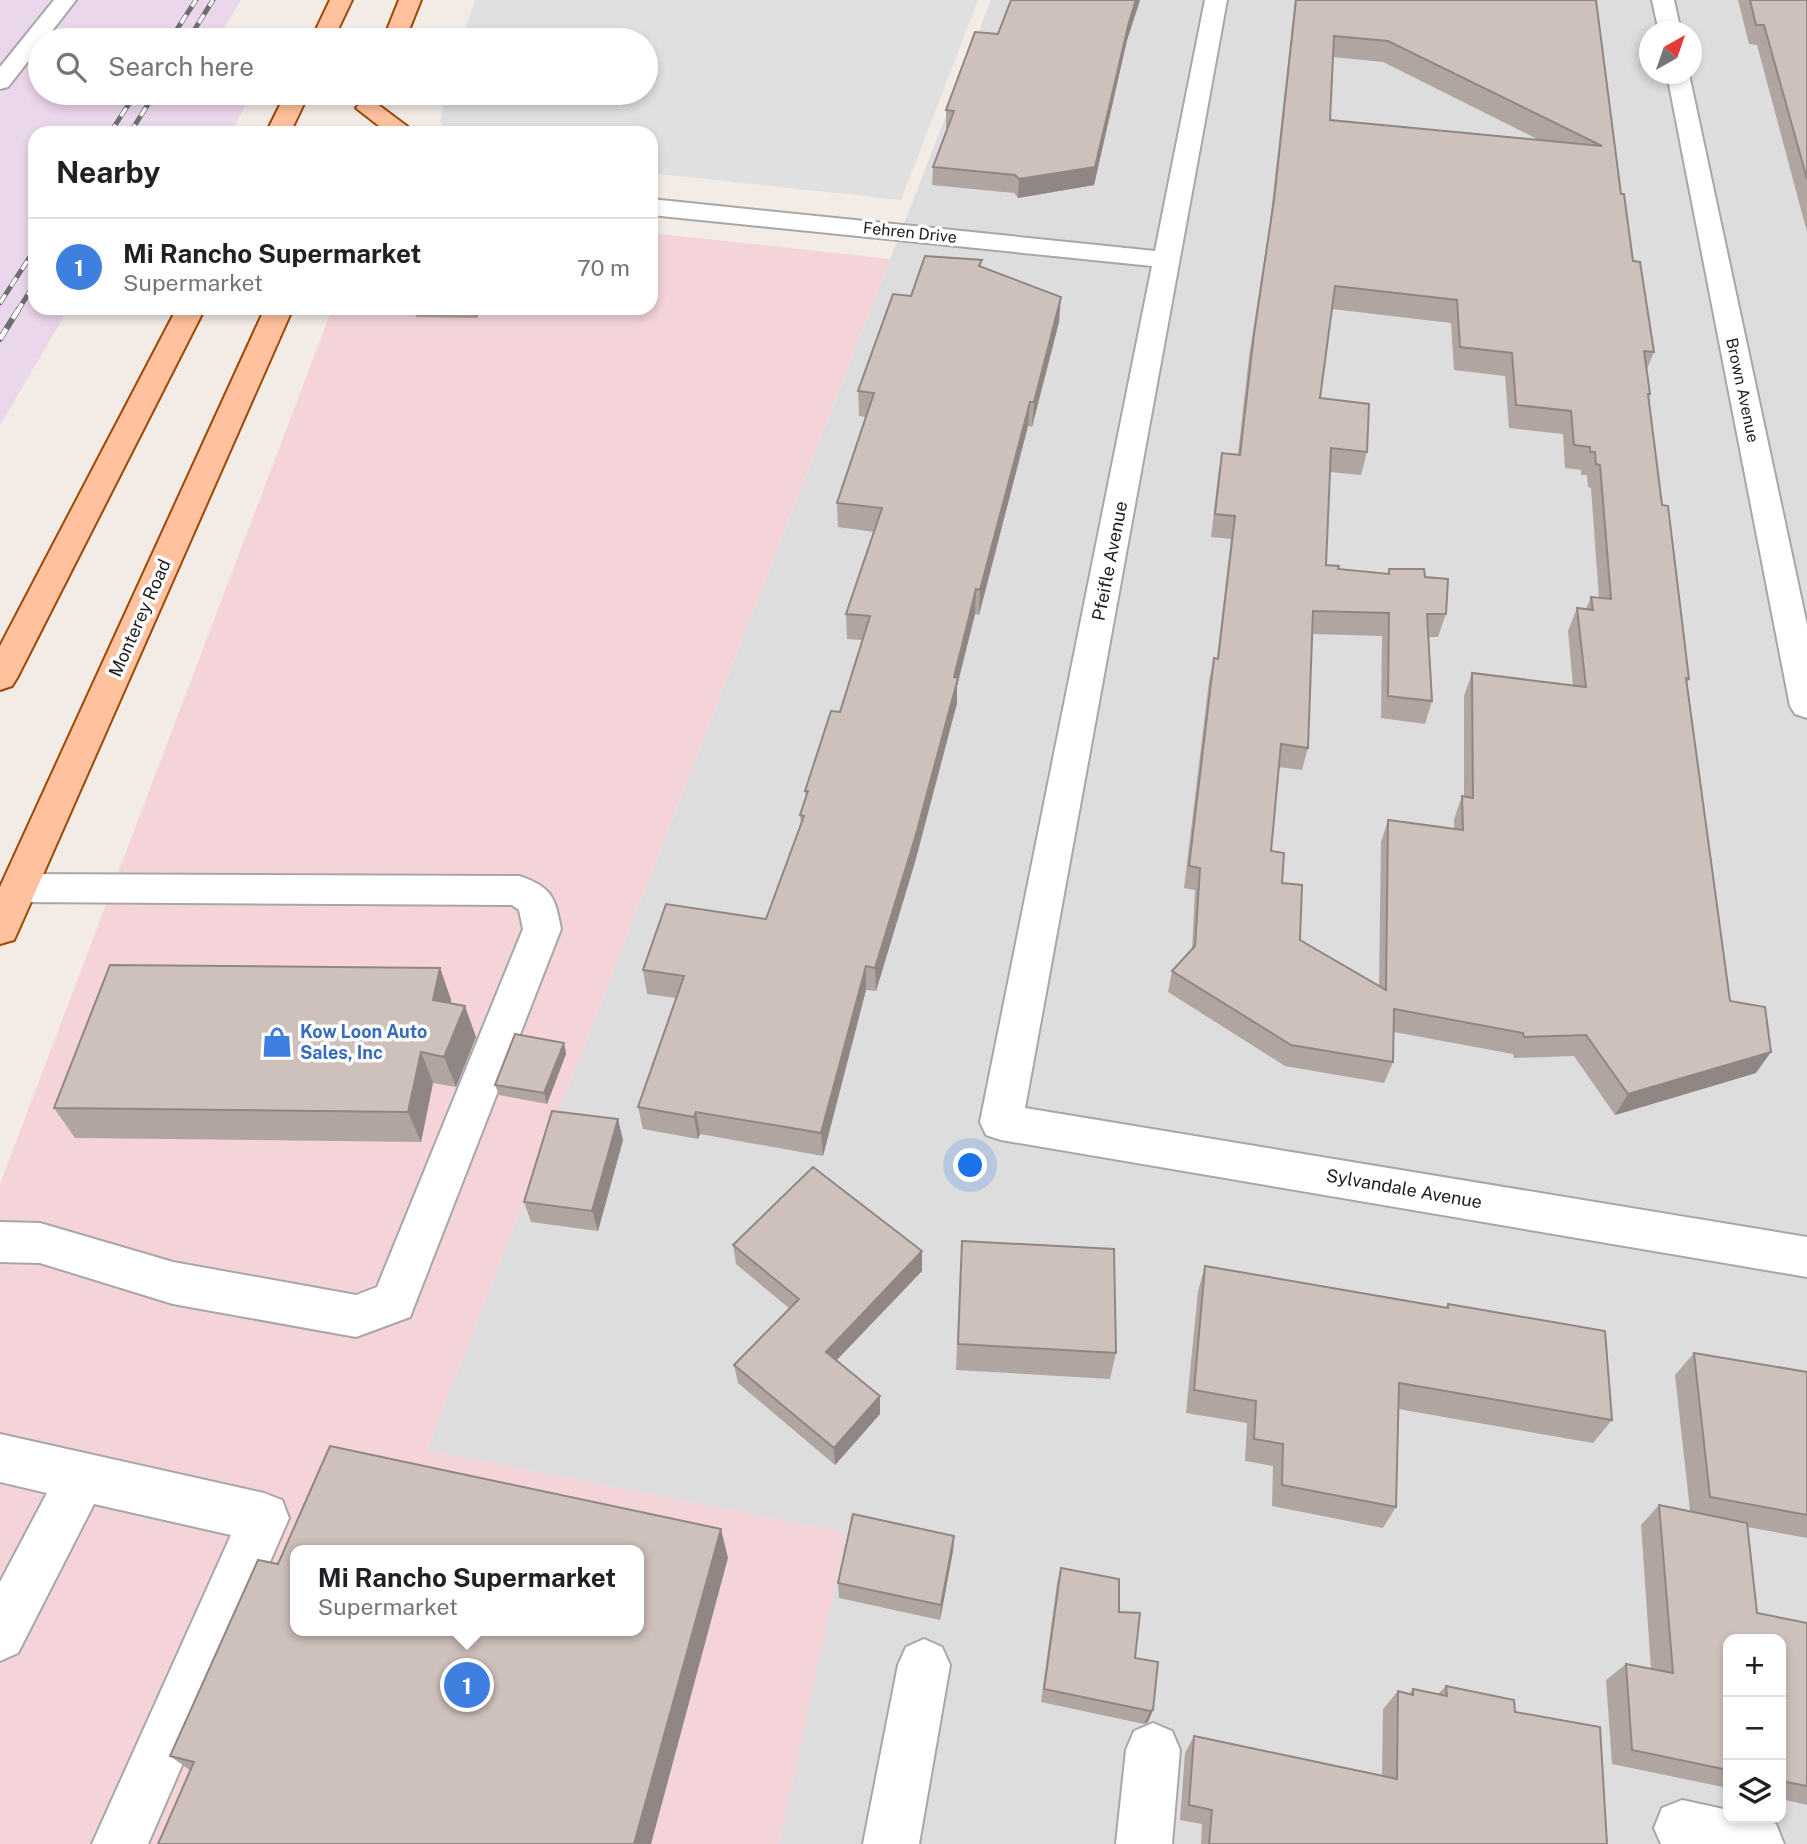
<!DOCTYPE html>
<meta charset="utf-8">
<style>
:root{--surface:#fff;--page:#f2f2f2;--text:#202124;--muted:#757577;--line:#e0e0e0;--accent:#0f766e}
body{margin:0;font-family:"Public Sans",sans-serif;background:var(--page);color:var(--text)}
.controls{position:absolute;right:21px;bottom:21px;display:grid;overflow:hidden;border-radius:14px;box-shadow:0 4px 10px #0003}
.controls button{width:63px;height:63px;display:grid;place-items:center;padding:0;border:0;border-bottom:2px solid var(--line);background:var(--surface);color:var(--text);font:35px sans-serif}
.compass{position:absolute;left:1639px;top:21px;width:63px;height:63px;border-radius:50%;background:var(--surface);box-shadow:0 4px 10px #0003;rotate:40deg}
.you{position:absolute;left:971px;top:1166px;width:24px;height:24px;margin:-18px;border:5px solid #fff;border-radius:50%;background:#1a73e8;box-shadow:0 0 0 10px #1a73e833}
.badge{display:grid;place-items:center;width:46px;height:46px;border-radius:50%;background:var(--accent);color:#fff;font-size:23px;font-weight:700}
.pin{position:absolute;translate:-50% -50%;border:4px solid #fff;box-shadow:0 2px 7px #0006}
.popup{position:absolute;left:290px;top:1545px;width:354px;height:91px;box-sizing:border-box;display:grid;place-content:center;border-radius:14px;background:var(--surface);filter:drop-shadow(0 2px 5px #0005);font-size:23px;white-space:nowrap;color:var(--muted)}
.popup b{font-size:26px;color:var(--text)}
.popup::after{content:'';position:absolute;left:50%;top:100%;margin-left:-14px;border:14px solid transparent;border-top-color:var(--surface)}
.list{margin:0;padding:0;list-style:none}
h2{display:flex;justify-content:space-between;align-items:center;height:91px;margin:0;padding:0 28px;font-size:30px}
h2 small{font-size:23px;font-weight:400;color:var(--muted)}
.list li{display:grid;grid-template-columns:46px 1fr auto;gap:21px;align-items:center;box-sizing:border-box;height:98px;padding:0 28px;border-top:2px solid var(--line)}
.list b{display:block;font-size:26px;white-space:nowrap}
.list p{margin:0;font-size:23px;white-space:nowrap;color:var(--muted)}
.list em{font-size:23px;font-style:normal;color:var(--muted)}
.icon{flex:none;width:38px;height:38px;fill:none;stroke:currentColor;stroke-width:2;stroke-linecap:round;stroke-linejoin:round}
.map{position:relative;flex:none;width:1807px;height:1844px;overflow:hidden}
.search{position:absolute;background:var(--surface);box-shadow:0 4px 10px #0003;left:28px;top:28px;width:630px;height:77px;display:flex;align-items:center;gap:18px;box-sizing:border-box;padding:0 24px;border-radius:38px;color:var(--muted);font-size:26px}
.panel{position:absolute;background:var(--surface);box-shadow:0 4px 10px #0003;left:28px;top:126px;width:630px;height:189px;border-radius:21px}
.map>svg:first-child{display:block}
.residential{fill:#dedddd;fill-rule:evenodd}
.commercial{fill:#f4d4d9;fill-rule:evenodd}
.industrial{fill:#ebd7eb}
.parking{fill:#e0e0e0}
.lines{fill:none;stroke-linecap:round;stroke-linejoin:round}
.minor-casing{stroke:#a7a7a7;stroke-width:4}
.major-casing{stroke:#9d4800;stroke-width:4}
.minor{fill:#fff;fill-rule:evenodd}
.major{fill:#ffc19e;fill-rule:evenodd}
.rail-far1-casing{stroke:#6e6e6e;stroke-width:5}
.rail-casing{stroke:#6e6e6e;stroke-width:6}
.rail-far1{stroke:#fff;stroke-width:3.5;stroke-dasharray:10;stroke-linecap:butt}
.rail{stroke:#fff;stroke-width:4.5;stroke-dasharray:12;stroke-linecap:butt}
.wall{fill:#b1a5a1;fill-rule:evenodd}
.shaded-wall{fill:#908683}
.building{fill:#cec0bb;stroke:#908683;stroke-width:2;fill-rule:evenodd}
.labels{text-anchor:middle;stroke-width:7;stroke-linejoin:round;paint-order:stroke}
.far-street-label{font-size:16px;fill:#202020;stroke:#fff}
.street-label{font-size:18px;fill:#202020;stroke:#fff}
.shop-label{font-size:18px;font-weight:bold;fill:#366cbe;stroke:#fff;text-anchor:start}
</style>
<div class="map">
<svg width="1807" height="1844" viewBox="0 0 1807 1844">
<rect width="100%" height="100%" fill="#f2ebe6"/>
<path class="residential" d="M991,0H1807V1844H779L846,1533L427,1450ZM1650,32H1692V74H1650ZM1728,1639H1781V1818H1728Z"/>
<path class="commercial" d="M651,233L890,259L427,1450L847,1533L779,1844H0V1184L329,317L335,308H651ZM295,1550H638V1631H295Z"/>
<path class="industrial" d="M0,0H241L217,40H40V93H186L185,96L249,98L231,133H35V308H69L0,425Z"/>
<path class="parking" d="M475,0H978L901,200L651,173V133H448L440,121L447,93H646V40H462Z"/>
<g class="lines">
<defs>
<path id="minor" d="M54,0H76L45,40H40V46L8,87L0,89V67Z
M1205,0H1227L1025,1108L1807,1237V1277L1001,1140L986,1135L980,1122L1152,266L651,215V199L1155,251Z
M1652,0H1674L1681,32H1659Z
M1667,74H1689L1807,625V718L1795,714L1790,706Z
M18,874L519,876C552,887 555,897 561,929L410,1317L356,1337L173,1304L40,1263L0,1262V1222L40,1223L173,1262L356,1295L377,1287L523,929L519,910L512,905L18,902L5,898L0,890L5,878Z
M0,1434L264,1493L282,1500L289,1518L148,1844H92L231,1535L94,1504L18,1653L0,1661V1582L47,1493L0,1482Z
M924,1639L942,1647L950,1665L919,1844H863L898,1665L906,1647Z
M1153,1723L1172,1731L1180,1750L1172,1844H1116L1126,1750L1134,1731Z
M1682,1800L1728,1810V1818H1760L1776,1824L1784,1844H1661L1654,1828L1662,1808Z"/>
<path id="major" d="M330,0H352L333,40H311Z
M399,0H421L405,40H383Z
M286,93H309L290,133H266Z
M368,101L376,103L416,133H388L356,108L360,103Z
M177,308H205L17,678L12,686L0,690V646Z
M265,308H293L19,929L14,940L0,944V887Z"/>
</defs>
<use href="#minor" class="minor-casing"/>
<use href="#major" class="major-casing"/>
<use href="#minor" class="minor"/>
<use href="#major" class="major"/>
<defs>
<path id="rail-far1" d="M170,40L196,0
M188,40L213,0
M110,133L136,93
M130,133L155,93
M0,303L35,249
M17,312L35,283"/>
<path id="rail" d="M0,339L18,310"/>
</defs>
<use href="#rail-far1" class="rail-far1-casing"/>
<use href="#rail" class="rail-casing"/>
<use href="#rail-far1" class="rail-far1"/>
<use href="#rail" class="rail"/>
</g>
<path class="wall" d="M1011,0H1140L1127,40L1094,185L1018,198L1014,193L932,185L933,167L947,128H946V110L998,34Z
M1295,0H1596L1621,194L1633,261L1654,352L1647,369L1650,394L1649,398L1662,505L1689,679L1687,683L1730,1001L1756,1073L1615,1115L1574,1056L1514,1058L1513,1054L1394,1032L1393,1062L1384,1083L1285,1066L1168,992L1172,971L1192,950L1195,890L1184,888L1209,681L1214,658H1217L1231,539L1211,537L1218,476L1222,453L1238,454L1249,357L1270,222ZM1333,57L1383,62L1539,140L1330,120ZM1332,309L1451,323L1454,370L1505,376L1509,428L1563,434L1565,468L1581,470V475H1587L1588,487L1591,488L1599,598L1591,597L1586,609L1577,608L1568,631L1573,686L1472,673L1464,696V797L1462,796L1454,819V829L1388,820L1381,842L1379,985L1300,940L1271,851L1279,767L1302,770L1308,748L1312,634L1382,636L1381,718L1425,724L1432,701L1428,637H1438L1446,614L1425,577L1389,569L1388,574L1338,569L1326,565L1330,472L1361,475L1367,452L1320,398Z
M1738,0H1807V232L1757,45L1749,44Z
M981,267L1059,322L1032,427L1028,426L979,615L975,614L957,686V703L915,862L876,991L866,990L823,1156L700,1134L698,1139L643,1129L638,1107L676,998L647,994L643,970L766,919L801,824L800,815L806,798L805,791L840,712L862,640L847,639L846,614L874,532L838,527L837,503L866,417L859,416L858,391L911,296Z
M413,308H480L477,318L416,317Z
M440,968L451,1000V1003L476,1037L456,1087L433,1083L421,1142L75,1138L54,1108Z
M564,1043L566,1054L547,1104L499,1095L495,1085Z
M623,1140L598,1231L531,1222L524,1202Z
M733,1245L922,1251V1271L836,1361L880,1414L835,1465L738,1383L734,1365L790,1309L736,1264Z
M1205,1266L1446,1307L1448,1304L1612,1420L1593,1443L1398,1409L1396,1507L1383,1528L1272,1506L1273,1466L1245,1461L1247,1423L1186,1413L1198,1291Z
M960,1269L1116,1353L1110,1379L956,1370Z
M1694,1353L1807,1372V1538L1747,1527L1757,1613L1807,1623V1805L1781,1799V1639H1728V1788L1612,1764L1606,1680L1626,1664L1651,1669L1641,1525L1659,1505L1690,1511L1675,1375Z
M954,1536L953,1551L940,1620L839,1598L838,1583Z
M728,1558L191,1771L170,1756L278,1564Z
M1061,1568L1119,1612L1153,1710L1148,1722L1144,1724L1041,1702L1057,1583Z
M1446,1686L1515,1712L1607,1844H1201L1202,1824L1180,1820L1185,1753L1194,1736L1382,1775L1383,1709L1398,1691L1409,1694L1413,1689L1438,1694Z"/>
<path class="shaded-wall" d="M1136,0H1140L1127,40L1094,185L1018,198L1019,179L1129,22Z
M1061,297L1059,322L1032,427L1034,402Z
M475,308H480L477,318Z
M1030,402L1028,426L979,615L980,590Z
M976,589L975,614L957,686V703L915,862L876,991L875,968L954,677Z
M866,966V990L823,1156L821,1133Z
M440,968L451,1000L445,1032L433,1000Z
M465,1006L476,1037L456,1087L444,1057Z
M564,1043L566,1054L547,1104L544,1093Z
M421,1052L433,1083L421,1142L408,1112Z
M1771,1052L1756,1073L1615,1115L1628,1094Z
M696,1112L700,1134L698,1139L694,1117Z
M618,1119L623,1140L598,1231L592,1211Z
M922,1251V1271L827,1370L826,1352Z
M880,1396V1414L835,1465L834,1448Z
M721,1529L728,1558L651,1844H634Z
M954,1536L953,1551L940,1620L941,1605Z
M1153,1710L1148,1722L1144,1724L1150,1711Z"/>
<path class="building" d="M1011,0H1136L1129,22L1095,167L1019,179L1015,175L933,167L954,111L946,110L975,32L998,34Z
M1296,0H1596L1621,194H1624L1633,261L1640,262L1654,352L1644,351L1650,394H1648L1662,505L1668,506L1689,679L1686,678L1730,1001L1765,1007L1771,1052L1628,1094L1586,1035L1524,1037L1523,1033L1394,1009L1393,1062L1291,1045L1172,971L1195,946L1200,868L1189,866L1214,658L1218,659L1235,516L1215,514L1222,453L1240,455L1254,334L1274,200ZM1334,36L1388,41L1602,146L1330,120ZM1335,286L1457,300L1460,347L1512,353L1516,405L1571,411L1574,445L1590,447V452H1595L1596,464L1600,465L1611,599L1591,597L1593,610L1577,608L1586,687L1472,673L1473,798L1462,796L1463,830L1388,820L1386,990L1300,940L1302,885L1282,883L1284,853L1271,851L1281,744L1308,748L1313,611L1389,613L1388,696L1432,701L1427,614H1446L1448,579L1425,577L1424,569H1389V574L1338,569L1339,566L1326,565L1331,448L1367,452L1369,404L1320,398Z
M1750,0H1807V179L1764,25H1756Z
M925,256L982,260L979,266L1061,297L1034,402H1030L980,590L976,589L954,677L958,678L915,838L875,968L866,966L821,1133L696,1112L694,1117L638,1107L684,976L643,970L666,904L766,919L804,816L800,815L808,791H805L831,711L840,712L870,616L846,614L882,508L837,503L874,393L858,391L893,294L911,296Z
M110,965L440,968L433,1000L465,1006L444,1057L421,1052L408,1112L54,1108Z
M515,1034L564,1043L544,1093L495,1085Z
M552,1111L618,1119L592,1211L524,1202Z
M813,1167L922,1251L826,1352L880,1396L834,1448L734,1365L799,1299L733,1245Z
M962,1241L1114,1249L1116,1353L958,1344Z
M1205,1266L1448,1308V1304L1605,1331L1612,1420L1399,1383L1396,1507L1282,1485L1283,1444L1254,1439L1256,1401L1194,1390Z
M1694,1353L1807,1372V1515L1710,1497Z
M330,1446L721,1529L634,1844H158L194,1762L170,1756L258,1560L278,1564ZM296,1550H639V1631H296Z
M1659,1505L1747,1523L1757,1613L1807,1623V1786L1781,1781V1639H1728V1770L1632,1750L1626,1664L1673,1673Z
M853,1514L954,1536L941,1605L838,1583Z
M1061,1568L1119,1579V1612L1140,1613L1135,1658L1158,1662L1153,1710L1150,1711L1044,1689Z
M1446,1686L1514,1700L1515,1712L1600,1727L1607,1844H1209L1212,1810L1189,1805L1194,1736L1397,1779L1398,1691L1413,1695V1689L1447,1696Z"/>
<defs>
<symbol id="shop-bare" viewBox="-9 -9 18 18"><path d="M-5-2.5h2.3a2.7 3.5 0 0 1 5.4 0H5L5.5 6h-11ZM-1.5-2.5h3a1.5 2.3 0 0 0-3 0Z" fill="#3f7fe0" stroke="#fff" stroke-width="2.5" paint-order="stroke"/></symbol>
</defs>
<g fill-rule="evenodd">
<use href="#shop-bare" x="255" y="1020" width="44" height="44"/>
</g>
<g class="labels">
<g class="far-street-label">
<text transform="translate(910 232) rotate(6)" y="6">Fehren Drive</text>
<text transform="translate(1743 390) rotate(78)" y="6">Brown Avenue</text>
</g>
<g class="street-label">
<text transform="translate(1110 561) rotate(-79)" y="6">Pfeifle Avenue</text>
<text transform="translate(140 618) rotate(-66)" y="6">Monterey Road</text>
<text transform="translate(1404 1189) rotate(10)" y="6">Sylvandale Avenue</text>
</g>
<g class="shop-label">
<text x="300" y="1038">Kow Loon Auto<tspan x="300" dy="21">Sales, Inc</tspan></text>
</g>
</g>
</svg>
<div class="controls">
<button>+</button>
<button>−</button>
<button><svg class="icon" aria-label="layers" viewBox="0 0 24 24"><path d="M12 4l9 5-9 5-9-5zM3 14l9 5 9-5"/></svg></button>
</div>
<svg class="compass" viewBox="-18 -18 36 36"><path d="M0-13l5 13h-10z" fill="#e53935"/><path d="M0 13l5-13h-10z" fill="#757577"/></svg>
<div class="you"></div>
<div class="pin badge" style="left:467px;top:1685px;background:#3f7fe0">1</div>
<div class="popup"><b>Mi Rancho Supermarket</b>Supermarket</div>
<div class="search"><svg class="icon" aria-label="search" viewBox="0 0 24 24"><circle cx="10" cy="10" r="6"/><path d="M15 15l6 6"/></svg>Search here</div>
<section class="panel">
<h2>Nearby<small></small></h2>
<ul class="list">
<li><span class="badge" style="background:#3f7fe0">1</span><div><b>Mi Rancho Supermarket</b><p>Supermarket</p></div><em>70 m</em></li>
</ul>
</section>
</div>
